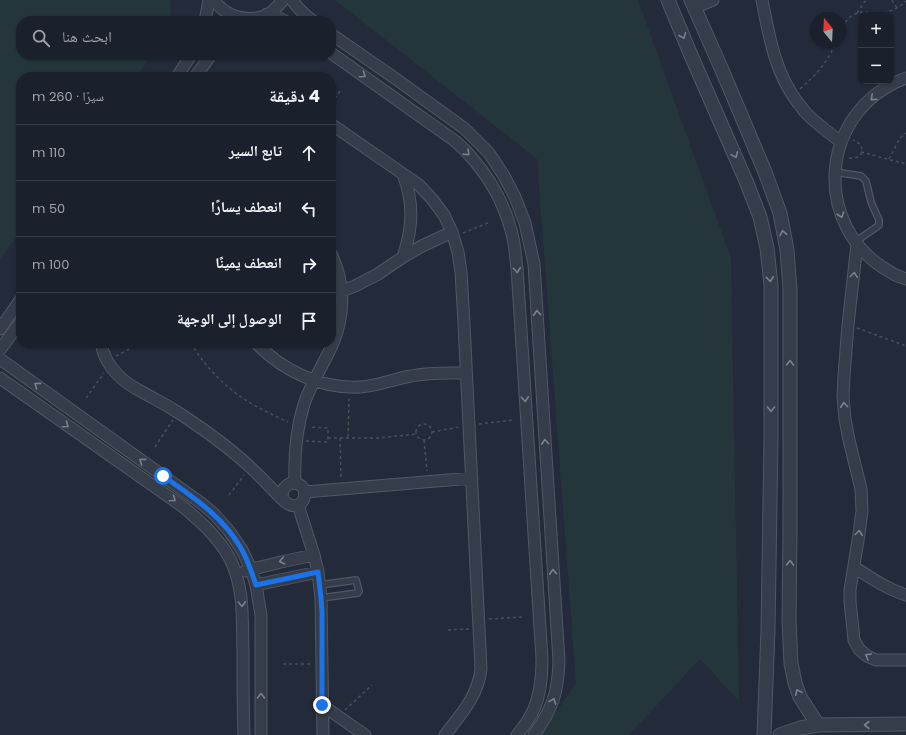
<!DOCTYPE html>
<html lang="ar">
<meta charset="utf-8">
<style>
:root{--surface:#1a202c;--page:#272d38;--text:#f1f3f6;--muted:#9fa3a9;--line:#383e48}
body{margin:0;font-family:Poppins,"Noto Naskh Arabic",sans-serif;background:var(--page);color:var(--text);direction:rtl}
.controls{position:absolute;right:12px;top:12px;display:grid;overflow:hidden;border-radius:8px;box-shadow:0 1px 3px #0004}
.controls button{width:36px;height:36px;display:grid;place-items:center;padding:0;border:0;border-bottom:1px solid var(--line);background:var(--surface);color:var(--text);font:20px sans-serif}
.compass{position:absolute;left:810px;top:12px;width:36px;height:36px;border-radius:50%;background:var(--surface);box-shadow:0 1px 3px #0004;rotate:342deg}
.stop{position:absolute;width:12px;height:12px;margin:-9px;border:3px solid #1a73e8;border-radius:50%;background:#fff}
.stop.end{background:#1a73e8;border-color:#fff;box-shadow:0 1px 4px #0008}
.list{margin:0;padding:0;list-style:none}
h2{display:flex;justify-content:space-between;align-items:center;height:52px;margin:0;padding:0 16px;font-size:17px}
h2 small{font-size:13px;font-weight:400;color:var(--muted)}
.list li{display:grid;grid-template-columns:26px 1fr auto;gap:12px;align-items:center;box-sizing:border-box;height:56px;padding:0 16px;border-top:1px solid var(--line)}
.list b{display:block;font-size:15px;white-space:nowrap}
.list em{font-size:13px;font-style:normal;color:var(--muted)}
.icon{flex:none;width:22px;height:22px;fill:none;stroke:currentColor;stroke-width:2;stroke-linecap:round;stroke-linejoin:round}
.map{position:relative;flex:none;width:906px;height:735px;overflow:hidden;direction:ltr}
.search{position:absolute;background:var(--surface);box-shadow:0 1px 3px #0004;left:16px;top:16px;width:320px;height:44px;display:flex;align-items:center;gap:10px;box-sizing:border-box;padding:0 14px;border-radius:16px;color:var(--muted);font-size:15px}
.panel{position:absolute;background:var(--surface);box-shadow:0 1px 3px #0004;left:16px;top:72px;width:320px;height:276px;border-radius:16px;direction:rtl}
.map>svg:first-child{display:block}
.green{fill:#24363b}
.lines{fill:none;stroke-linecap:round;stroke-linejoin:round}
.service-casing{stroke:#515765;stroke-width:8}
.minor-casing{stroke:#515765;stroke-width:13}
.tertiary-casing{stroke:#515765;stroke-width:15}
.path{stroke:#425358;stroke-width:1.5;stroke-dasharray:3 3;stroke-linecap:butt}
.service{stroke:#363d4a;stroke-width:5.5}
.minor{stroke:#363d4a;stroke-width:11}
.tertiary{stroke:#363d4a;stroke-width:13}
.oneway{stroke:#7a808e}
.route{stroke:#1a73e8;stroke-width:5}
</style>
<div class="map">
<svg width="906" height="735" viewBox="0 0 906 735">
<rect width="100%" height="100%" fill="#232a3a"/>
<path class="green" d="M0,0H170L171,21H21V55H152L136,77H21V231L0,259Z
M335,0H638L731,258L739,701L700,659L629,735H540L576,683L537,159Z"/>
<g class="lines">
<defs>
<path id="service" d="M835,172L861,176L866,181L871,202L879,220V225L878,226L855,242
M320,585L356,580L359,591L358,593L321,598"/>
<path id="minor" d="M214,0C225,17 249,23 267,15C274,11 278,6 283,0
M292,0C298,9 305,15 313,21
M762,0C769,36 775,73 798,103C801,106 803,110 806,113C816,123 829,133 841,142
M694,8L713,0
M267,14L277,17L285,21
M205,21L209,0
M331,34L396,79L465,129L489,153L504,176L515,197L525,223L534,264L559,661C558,694 552,709 534,735
M331,53L455,141C461,146 467,152 472,158C493,182 508,212 514,243C515,251 516,259 517,268L542,659C542,680 540,702 528,720C525,725 521,730 517,735
M177,77L191,55
M195,77L211,55
M906,78C818,110 810,229 892,273C896,276 901,277 906,279
M331,124L419,185L432,199L444,215L452,232L458,252L461,272L464,324L481,669C478,696 461,714 445,735
M403,174C414,203 413,227 403,257
M857,244L848,325L844,376L843,397L845,419L849,440L861,489L862,511L859,534L850,590V602L853,630L854,640L859,649L867,656L876,660H906
M342,291L355,286L378,274L403,257L422,246L452,232
M0,329L21,299
M101,343C103,355 109,366 118,375C128,386 141,391 153,398C163,403 173,409 182,415C206,431 229,447 250,467C261,477 271,488 282,499
M256,343C283,371 321,389 360,387C378,386 394,379 411,376C430,372 448,373 466,373
M0,350L21,321
M0,359L201,503L214,514L229,531L242,550L251,569L256,585L261,615V735
M0,378L182,506C200,521 217,536 229,557C245,587 242,621 243,653C243,680 243,708 244,735
M291,483C316,482 303,521 282,499C282,491 283,487 291,483Z
M295,483C294,456 296,430 304,404C311,383 324,364 333,343C345,314 345,282 331,254
M305,492L472,478
M298,505L314,555L318,572L321,598L323,735
M854,567C871,578 887,589 906,595
M245,571L281,562L314,555
M256,585L318,572
M322,705L365,735"/>
<path id="tertiary" d="M668,0L690,53L746,181L760,217L767,248L771,285V438L768,630L764,735
M691,0L722,70L765,172L780,213L787,250L790,290V530L789,620L791,663L795,683L800,697L818,725
M780,735L800,728L818,725L906,724"/>
</defs>
<use href="#service" class="service-casing"/>
<use href="#minor" class="minor-casing"/>
<use href="#tertiary" class="tertiary-casing"/>
<path class="path" d="M892,0L897,8
M857,13L866,0
M840,33C845,21 851,12 865,12C868,12 871,14 874,14C886,14 898,9 906,1
M800,89C817,74 827,63 836,42
M331,103L341,90
M861,152L906,164
M849,158C864,160 867,145 853,140
M889,159L900,138L906,133
M463,233L490,222
M857,328L906,346
M191,343C202,363 224,386 244,399C258,408 273,415 288,422
M116,356L137,345L139,343
M86,398L104,373
M479,424L513,420
M416 432a8 8 0 1 1 16 0a8 8 0 1 1-16 0Z
M432,432L459,427
M348,437L349,399
M328,438H378L417,434
M340,438L341,478
M424,440L427,471
M306,441L326,442L328,441V428L309,427
M155,447L173,420
M229,495L244,475
M489,619L523,617
M448,630L469,629
M283,664H313
M345,710L372,685"/>
<use href="#service" class="service"/>
<use href="#minor" class="minor"/>
<use href="#tertiary" class="tertiary"/>
</g>
<defs><path id="oneway-chevron" d="M-2-3.5L2.5 0L-2 3.5" fill="none" stroke-width="1.6" stroke-linecap="round" stroke-linejoin="round"/></defs>
<g class="oneway">
<use href="#oneway-chevron" transform="translate(683 36) rotate(68)"/>
<use href="#oneway-chevron" transform="translate(363 75) rotate(35)"/>
<use href="#oneway-chevron" transform="translate(873 98) rotate(140)"/>
<use href="#oneway-chevron" transform="translate(467 153) rotate(44)"/>
<use href="#oneway-chevron" transform="translate(735 155) rotate(66)"/>
<use href="#oneway-chevron" transform="translate(841 215) rotate(71)"/>
<use href="#oneway-chevron" transform="translate(783 233) rotate(-101)"/>
<use href="#oneway-chevron" transform="translate(517 270) rotate(85)"/>
<use href="#oneway-chevron" transform="translate(854 275) rotate(-83)"/>
<use href="#oneway-chevron" transform="translate(770 279) rotate(85)"/>
<use href="#oneway-chevron" transform="translate(537 313) rotate(-94)"/>
<use href="#oneway-chevron" transform="translate(790 363) rotate(-90)"/>
<use href="#oneway-chevron" transform="translate(37 385) rotate(-144)"/>
<use href="#oneway-chevron" transform="translate(525 399) rotate(86)"/>
<use href="#oneway-chevron" transform="translate(844 405) rotate(-95)"/>
<use href="#oneway-chevron" transform="translate(771 409) rotate(90)"/>
<use href="#oneway-chevron" transform="translate(66 425) rotate(35)"/>
<use href="#oneway-chevron" transform="translate(545 442) rotate(-94)"/>
<use href="#oneway-chevron" transform="translate(142 461) rotate(-144)"/>
<use href="#oneway-chevron" transform="translate(173 499) rotate(35)"/>
<use href="#oneway-chevron" transform="translate(859 533) rotate(-82)"/>
<use href="#oneway-chevron" transform="translate(282 561) rotate(168)"/>
<use href="#oneway-chevron" transform="translate(790 563) rotate(-89)"/>
<use href="#oneway-chevron" transform="translate(553 572) rotate(-94)"/>
<use href="#oneway-chevron" transform="translate(242 604) rotate(87)"/>
<use href="#oneway-chevron" transform="translate(868 656) rotate(-149)"/>
<use href="#oneway-chevron" transform="translate(798 692) rotate(-114)"/>
<use href="#oneway-chevron" transform="translate(261 696) rotate(-90)"/>
<use href="#oneway-chevron" transform="translate(553 701) rotate(-70)"/>
<use href="#oneway-chevron" transform="translate(867 725) rotate(180)"/>
</g>
<g class="lines">
<path class="route" d="M163,476C193,497 224,517 242,550C248,561 252,573 256,585L318,572L321,598L322,612V705"/>
</g>
</svg>
<div class="controls">
<button>+</button>
<button>−</button>
</div>
<svg class="compass" viewBox="-18 -18 36 36"><path d="M0-13l5 13h-10z" fill="#e53935"/><path d="M0 13l5-13h-10z" fill="#9fa3a9"/></svg>
<div class="stop" style="left:163px;top:476px"></div>
<div class="stop end" style="left:322px;top:705px"></div>
<div class="search"><svg class="icon" aria-label="search" viewBox="0 0 24 24"><circle cx="10" cy="10" r="6"/><path d="M15 15l6 6"/></svg>ابحث هنا</div>
<section class="panel">
<h2>4 دقيقة<small>سيرًا · 260 m</small></h2>
<ul class="list">
<li><svg class="icon" aria-label="ahead" viewBox="0 0 24 24"><path d="M12 20V5M6 11l6-6 6 6"/></svg><div><b>تابع السير</b></div><em>110 m</em></li>
<li><svg class="icon" aria-label="left" viewBox="0 0 24 24"><path d="M17 20v-9H6M10 6l-5 5 5 5"/></svg><div><b>انعطف يسارًا</b></div><em>50 m</em></li>
<li><svg class="icon" aria-label="right" viewBox="0 0 24 24"><path d="M7 20v-9h11M14 6l5 5-5 5"/></svg><div><b>انعطف يمينًا</b></div><em>100 m</em></li>
<li><svg class="icon" aria-label="arrive" viewBox="0 0 24 24"><path d="M6 21V4h12l-3 4 3 4H6"/></svg><div><b>الوصول إلى الوجهة</b></div></li>
</ul>
</section>
</div>
